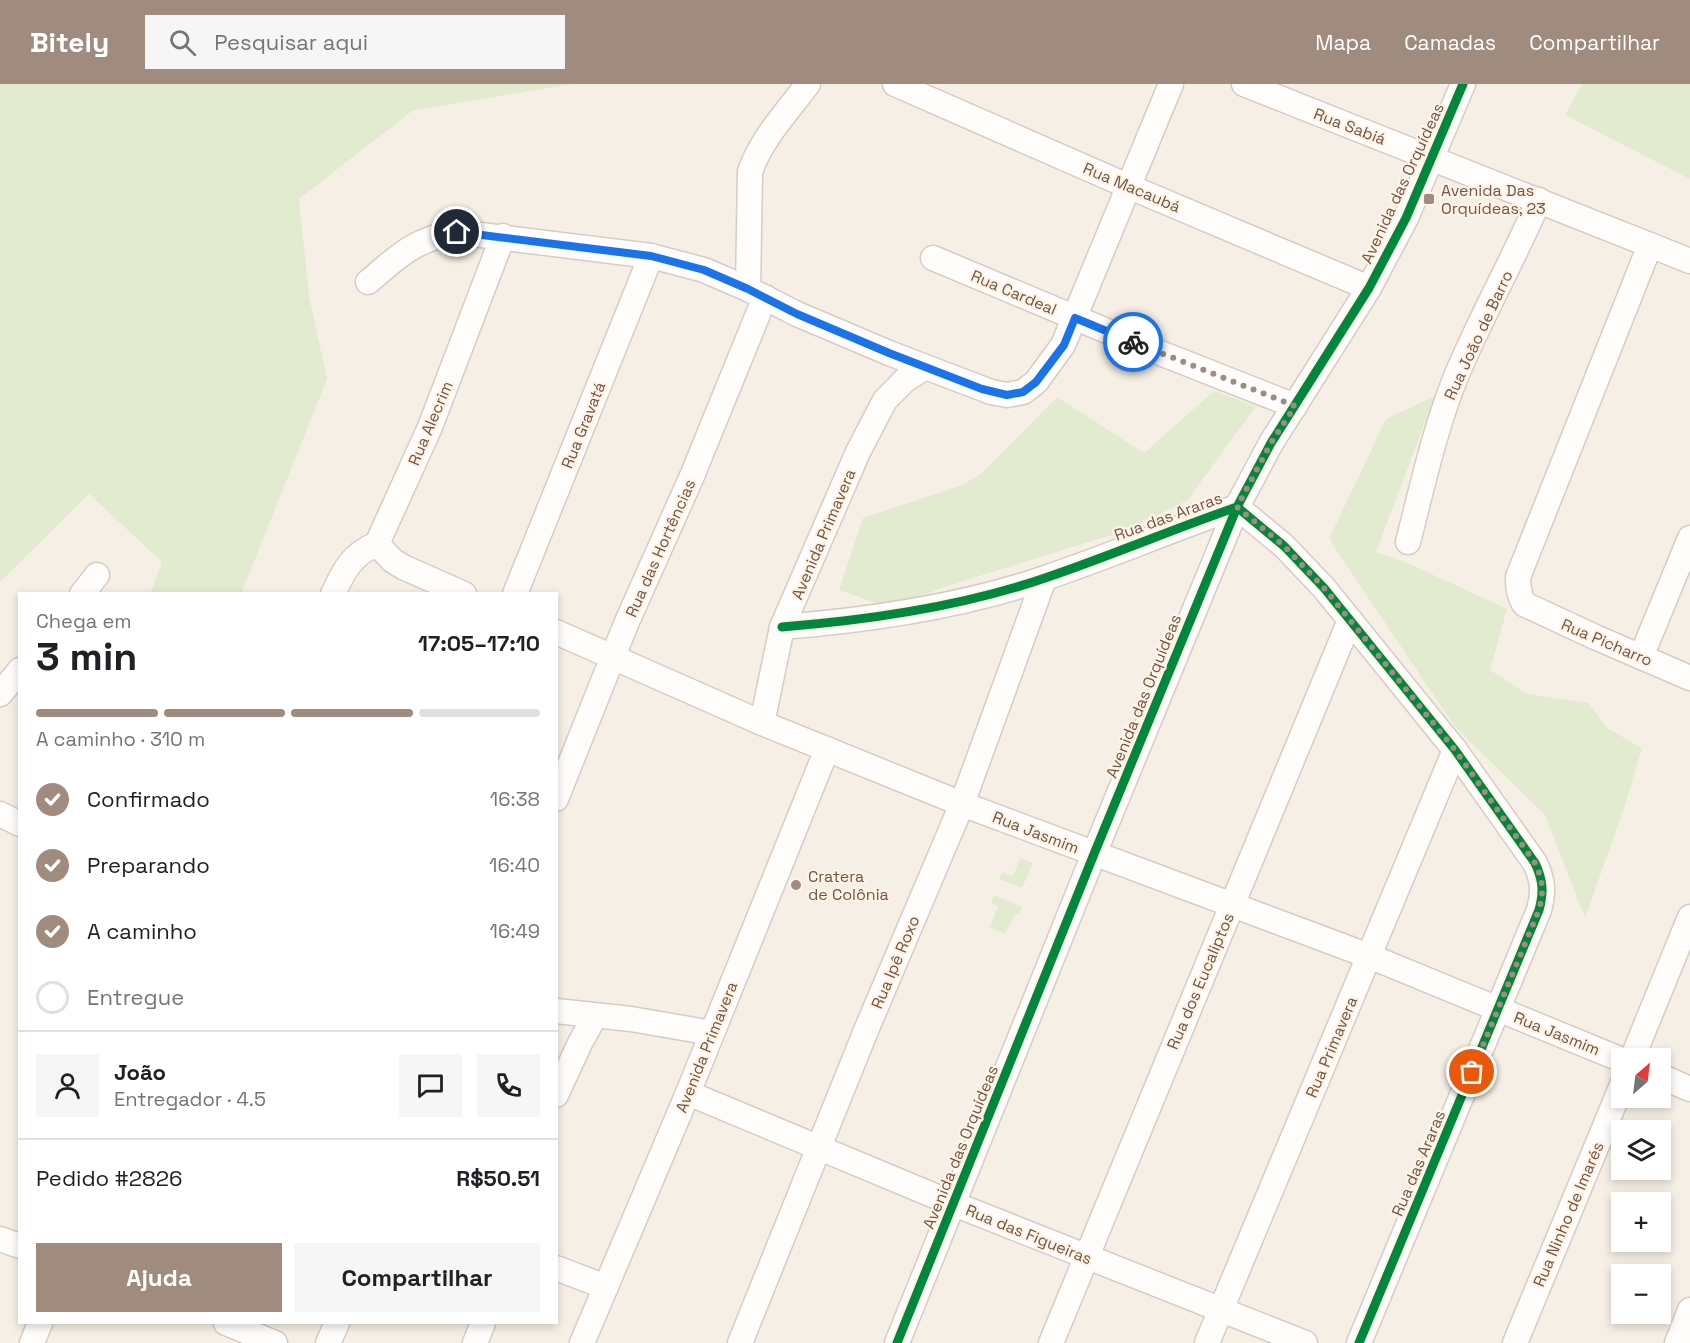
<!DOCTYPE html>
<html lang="pt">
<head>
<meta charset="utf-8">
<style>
	:root { --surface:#fff; --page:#f6f6f6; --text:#202124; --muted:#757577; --line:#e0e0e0; --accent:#a08b7f }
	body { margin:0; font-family:"Space Grotesk",sans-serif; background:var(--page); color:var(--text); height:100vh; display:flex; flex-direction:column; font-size:22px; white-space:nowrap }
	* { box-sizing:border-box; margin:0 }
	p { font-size:20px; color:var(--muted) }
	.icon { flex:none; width:33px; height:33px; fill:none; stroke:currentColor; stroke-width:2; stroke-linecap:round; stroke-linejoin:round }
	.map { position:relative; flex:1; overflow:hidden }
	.drawer { position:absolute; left:18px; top:508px; width:540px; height:732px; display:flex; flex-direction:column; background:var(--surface); border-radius:0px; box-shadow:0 3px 9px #0003 }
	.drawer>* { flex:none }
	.needle { width:39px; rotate:28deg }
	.tools { position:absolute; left:1611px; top:964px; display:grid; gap:12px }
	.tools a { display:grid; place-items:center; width:60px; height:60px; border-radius:0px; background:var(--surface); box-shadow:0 3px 9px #0003; font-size:30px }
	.pin { position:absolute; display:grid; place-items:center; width:51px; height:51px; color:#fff; margin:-26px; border:3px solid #fff; border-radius:50%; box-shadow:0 2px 6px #0007 }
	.courier { position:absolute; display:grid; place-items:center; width:60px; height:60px; margin:-30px; border:4px solid #1a73e8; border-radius:50%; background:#fff; color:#222; box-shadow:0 2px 8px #0007 }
	.head em { font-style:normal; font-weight:700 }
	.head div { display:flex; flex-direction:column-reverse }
	.head { display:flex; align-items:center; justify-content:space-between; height:102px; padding:0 18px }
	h1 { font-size:39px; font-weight:700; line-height:45px }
	.bar { display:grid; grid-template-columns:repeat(4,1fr); gap:9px 6px; align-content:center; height:72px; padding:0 18px }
	.bar i { height:8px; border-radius:4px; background:var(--line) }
	.bar .selected { background:var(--accent) }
	.bar p { grid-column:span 4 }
	.line { display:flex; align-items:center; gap:15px; padding:0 18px; border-top:2px solid var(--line) }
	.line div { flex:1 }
	.round { display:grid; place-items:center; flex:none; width:63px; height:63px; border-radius:0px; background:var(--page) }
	ol { padding:0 18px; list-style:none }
	li { display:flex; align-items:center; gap:18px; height:66px }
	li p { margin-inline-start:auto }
	li .icon { padding:6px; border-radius:50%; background:var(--accent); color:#fff; stroke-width:4 }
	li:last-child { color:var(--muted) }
	li i { width:33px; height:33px; border:3px solid var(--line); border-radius:50% }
	.cta { display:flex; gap:12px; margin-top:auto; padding:12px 18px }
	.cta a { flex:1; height:69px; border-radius:0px; background:var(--accent); color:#fff; font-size:24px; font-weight:700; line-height:69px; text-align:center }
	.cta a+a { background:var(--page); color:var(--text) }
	header { display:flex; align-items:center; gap:36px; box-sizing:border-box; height:84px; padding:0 30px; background:var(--accent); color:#fff }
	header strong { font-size:28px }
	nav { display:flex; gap:33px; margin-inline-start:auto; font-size:21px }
	.search { width:420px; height:54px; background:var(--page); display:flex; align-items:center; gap:15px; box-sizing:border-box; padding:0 21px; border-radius:0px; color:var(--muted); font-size:22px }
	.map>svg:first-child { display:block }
</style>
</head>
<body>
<header>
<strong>Bitely</strong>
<div class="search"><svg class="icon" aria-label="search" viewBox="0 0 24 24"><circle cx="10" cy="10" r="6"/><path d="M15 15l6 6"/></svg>Pesquisar aqui</div>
<nav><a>Mapa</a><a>Camadas</a><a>Compartilhar</a></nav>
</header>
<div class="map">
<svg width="1690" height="1259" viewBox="0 0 1690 1259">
	<rect width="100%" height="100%" fill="#f6efe5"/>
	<g fill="#e2ebd0">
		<path d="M0,0H571L412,27L299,115L309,212L327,295L241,510H150L162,478L89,410L0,498Z"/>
		<path d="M1582,0H1690V95L1565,31Z"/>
		<path d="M1214,307L1256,322L1187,417L1121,448L963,497L888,523L839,506L863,434L960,402L981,390L1057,313L1144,369Z"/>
		<path d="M1435,312L1376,468L1412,481L1507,525L1490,586L1527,610L1588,619L1607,644L1642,664L1624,724L1585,834L1545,731L1455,643L1329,455L1386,335Z"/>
		<path d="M1020,774L1033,779L1022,804L999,795L1002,788L1013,792Z"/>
		<path d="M994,811L1022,823L1019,831H1014L1005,850L990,843L998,822L991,819Z"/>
	</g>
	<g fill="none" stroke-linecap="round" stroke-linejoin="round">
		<defs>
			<g id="minor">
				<path d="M895,0L1130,103L1369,204"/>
				<path d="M1244,0L1690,177"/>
				<path d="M1650,161L1518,493C1518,504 1519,511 1524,520L1595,553L1690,594"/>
				<path d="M933,174L1145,263L1295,322"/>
				<path d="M368,198C400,171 413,156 457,148L651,172L704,186L748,205L797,230L889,269L991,308L1007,311L1023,308L1036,298L1063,261L1171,0"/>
				<path d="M748,205L750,88C761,55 787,28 808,0"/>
				<path d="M1408,458C1422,404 1434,348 1455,295C1480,234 1513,177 1539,116"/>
				<path d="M377,460L392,476L403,483L464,510"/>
				<path d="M82,510L97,491"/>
				<path d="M333,510C344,486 352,470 377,460L430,343L503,152"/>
				<path d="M515,510L651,172"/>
				<path d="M782,543C870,536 961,523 1045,494C1110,472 1173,445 1237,423L1284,462L1324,504L1455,666L1535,779C1543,796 1544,808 1539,826L1359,1259"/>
				<path d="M556,548L762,639L962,720L1369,872L1622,976"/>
				<path d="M1641,573L1690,454"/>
				<path d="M0,610L20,586"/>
				<path d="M762,639L782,543L858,368L885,316L905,296L924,284"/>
				<path d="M556,715L626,540L692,392L765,213"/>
				<path d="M0,730L20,740"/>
				<path d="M556,927L631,935L712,949"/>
				<path d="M1632,975L1690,833"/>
				<path d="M1660,992L1690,1005"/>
				<path d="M688,1009L954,1120L1305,1259"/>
				<path d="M556,1011L580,959L595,932"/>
				<path d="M0,1155L20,1162"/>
				<path d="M556,1184L606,1203"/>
				<path d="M226,1239L275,1259"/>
				<path d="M32,1259L40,1239"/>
				<path d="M328,1259L337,1239"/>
				<path d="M475,1259L483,1239"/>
				<path d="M582,1259L688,1009L827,665"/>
				<path d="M740,1259L867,944L962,720L1044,495"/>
				<path d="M897,1259L1094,770L1237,423L1271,359L1369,204L1406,134L1463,0"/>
				<path d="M1051,1259L1350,536"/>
				<path d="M1207,1259L1455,666"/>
				<path d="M1515,1259L1622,1001"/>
				<path d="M1677,1259L1690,1226"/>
			</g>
		</defs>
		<use href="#minor" stroke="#d7ccc4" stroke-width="27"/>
		<use href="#minor" stroke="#fefdfb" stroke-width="24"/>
		<defs>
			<g id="cycleway">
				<path d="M782,543C870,536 961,523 1045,494C1110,472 1173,445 1237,423L1284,462L1324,504L1455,666L1535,779C1543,796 1544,808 1539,826L1359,1259"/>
				<path d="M897,1259L1094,770L1237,423L1271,359L1369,204L1406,134L1463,0"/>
			</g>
		</defs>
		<use href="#cycleway" stroke="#fff4e5" stroke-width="13"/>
		<use href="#cycleway" stroke="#00873e" stroke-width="9"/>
	</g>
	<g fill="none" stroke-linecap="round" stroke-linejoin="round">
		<path stroke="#a08b7f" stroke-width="6" stroke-dasharray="0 10.8" d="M1133,258L1295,322L1271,359L1237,423L1284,462L1324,504L1455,666L1535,779C1543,796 1544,808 1539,826L1472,988"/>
		<path stroke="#1a73e8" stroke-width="8" d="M457,148L651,172L704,186L748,205L797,230L889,269L982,305L1007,311L1023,308L1036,298L1064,261L1075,234L1133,258"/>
	</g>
	<g fill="#a08b7f" stroke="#fff4e5" stroke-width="2">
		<rect x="1423" y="109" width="12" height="12" rx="3"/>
		<circle cx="796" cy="801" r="6"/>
	</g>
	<g text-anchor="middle" stroke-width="4.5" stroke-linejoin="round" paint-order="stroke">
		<g font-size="16" fill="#715548" stroke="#fff4e5">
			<text transform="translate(1350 42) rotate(21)" y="6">Rua Sabiá</text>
			<text transform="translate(1402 99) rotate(-65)" y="6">Avenida das Orquídeas</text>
			<text transform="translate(1132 103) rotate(23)" y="6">Rua Macaubá</text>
			<text transform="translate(1014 208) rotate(23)" y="6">Rua Cardeal</text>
			<text transform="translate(1478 251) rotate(-65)" y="6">Rua João de Barro</text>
			<text transform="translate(430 339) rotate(-67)" y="6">Rua Alecrim</text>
			<text transform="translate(583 341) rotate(-68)" y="6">Rua Gravatá</text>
			<text transform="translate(1168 432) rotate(-20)" y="6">Rua das Araras</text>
			<text transform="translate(823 450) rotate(-67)" y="6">Avenida Primavera</text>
			<text transform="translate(660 464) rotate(-66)" y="6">Rua das Hortências</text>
			<text transform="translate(1607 558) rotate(23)" y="6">Rua Picharro</text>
			<text transform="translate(1143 612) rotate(-68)" y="6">Avenida das Orquídeas</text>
			<text transform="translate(1036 748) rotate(21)" y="6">Rua Jasmim</text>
			<text transform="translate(895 878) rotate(-67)" y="6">Rua Ipê Roxo</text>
			<text transform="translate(1200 897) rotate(-67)" y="6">Rua dos Eucaliptos</text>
			<text transform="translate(1557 949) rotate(22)" y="6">Rua Jasmim</text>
			<text transform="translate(706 963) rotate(-68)" y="6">Avenida Primavera</text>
			<text transform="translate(1331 963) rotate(-67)" y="6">Rua Primavera</text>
			<text transform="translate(960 1063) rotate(-68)" y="6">Avenida das Orquídeas</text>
			<text transform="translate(1418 1079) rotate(-67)" y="6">Rua das Araras</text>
			<text transform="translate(1568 1130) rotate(-67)" y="6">Rua Ninho de Imarés</text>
			<text transform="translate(1029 1150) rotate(22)" y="6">Rua das Figueiras</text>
		</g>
		<g font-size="16" fill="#715548" stroke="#fff4e5" text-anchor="start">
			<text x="1441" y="112">Avenida Das<tspan x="1441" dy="18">Orquídeas, 23</tspan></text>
			<text x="808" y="798">Cratera<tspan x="808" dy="18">de Colônia</tspan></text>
		</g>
	</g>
</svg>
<div class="tools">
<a><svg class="needle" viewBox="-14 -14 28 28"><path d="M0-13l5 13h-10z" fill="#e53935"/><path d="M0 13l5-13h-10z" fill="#757577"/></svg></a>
<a><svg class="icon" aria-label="layers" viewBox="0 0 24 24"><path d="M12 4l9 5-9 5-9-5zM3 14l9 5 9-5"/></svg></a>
<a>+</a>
<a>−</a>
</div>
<div class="pin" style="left:1472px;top:988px;background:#ea580c"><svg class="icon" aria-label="bag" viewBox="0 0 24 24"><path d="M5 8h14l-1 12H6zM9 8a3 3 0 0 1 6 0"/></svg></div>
<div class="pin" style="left:457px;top:148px;background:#1f2937"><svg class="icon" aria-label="home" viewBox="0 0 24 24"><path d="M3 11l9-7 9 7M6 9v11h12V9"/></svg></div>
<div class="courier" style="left:1133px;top:258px"><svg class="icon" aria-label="bike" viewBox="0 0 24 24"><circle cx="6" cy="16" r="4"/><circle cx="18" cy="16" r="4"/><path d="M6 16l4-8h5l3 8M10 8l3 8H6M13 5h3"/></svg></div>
<section class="drawer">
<div class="head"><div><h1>3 min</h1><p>Chega em</p></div><em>17:05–17:10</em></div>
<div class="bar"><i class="selected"></i><i class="selected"></i><i class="selected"></i><i></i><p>A caminho · 310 m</p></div>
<ol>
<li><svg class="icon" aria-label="check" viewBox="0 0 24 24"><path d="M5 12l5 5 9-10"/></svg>Confirmado<p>16:38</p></li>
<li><svg class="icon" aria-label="check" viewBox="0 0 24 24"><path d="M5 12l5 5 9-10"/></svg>Preparando<p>16:40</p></li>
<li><svg class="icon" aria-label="check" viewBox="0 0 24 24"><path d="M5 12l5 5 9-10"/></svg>A caminho<p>16:49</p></li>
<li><i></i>Entregue</li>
</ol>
<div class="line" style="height:108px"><a class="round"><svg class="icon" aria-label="person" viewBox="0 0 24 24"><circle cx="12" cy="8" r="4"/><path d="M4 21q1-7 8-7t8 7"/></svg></a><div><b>João</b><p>Entregador · 4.5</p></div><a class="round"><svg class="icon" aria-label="chat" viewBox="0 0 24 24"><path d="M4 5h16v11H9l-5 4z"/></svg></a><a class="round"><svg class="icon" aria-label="phone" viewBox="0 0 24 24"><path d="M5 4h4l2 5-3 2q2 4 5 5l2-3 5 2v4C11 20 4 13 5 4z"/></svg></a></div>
<div class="line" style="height:78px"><div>Pedido #2826</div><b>R$50.51</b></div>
<div class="cta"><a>Ajuda</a><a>Compartilhar</a></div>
</section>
</div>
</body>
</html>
